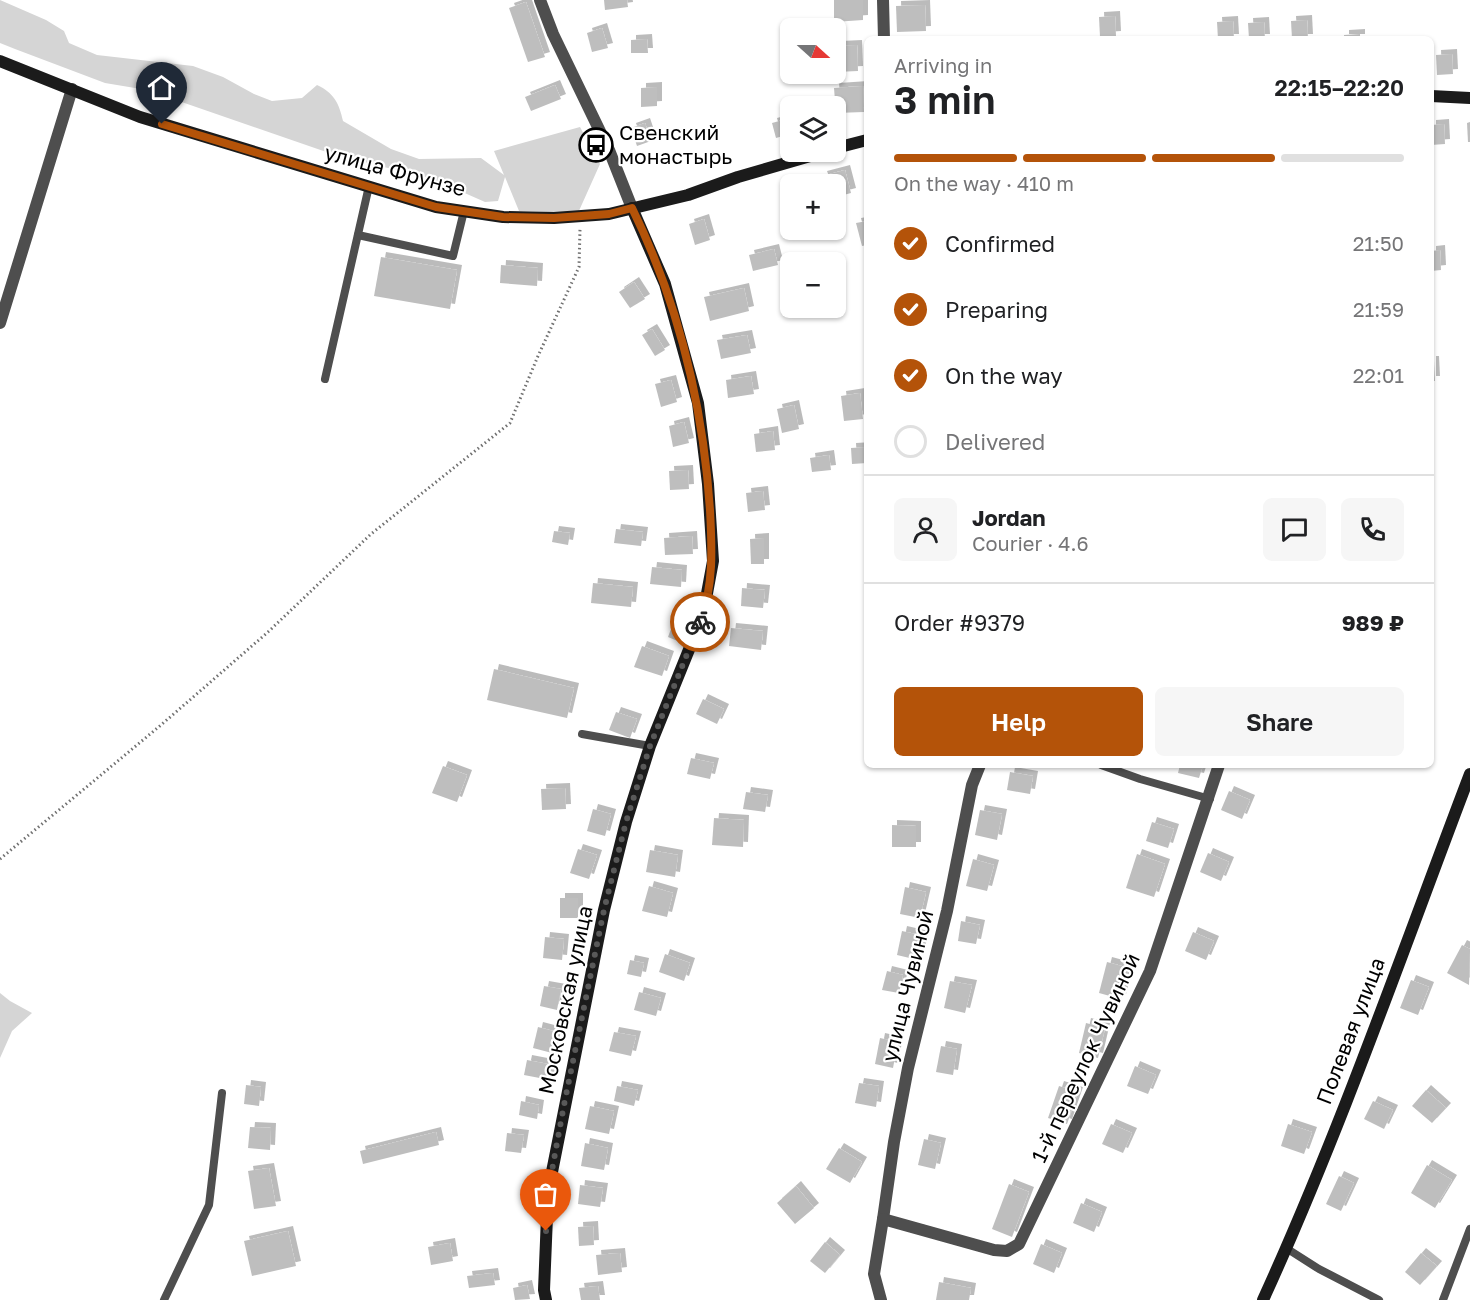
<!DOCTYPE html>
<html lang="en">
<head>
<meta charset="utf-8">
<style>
	:root { --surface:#fff; --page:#f6f6f6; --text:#202124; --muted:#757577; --line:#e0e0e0; --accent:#b45309 }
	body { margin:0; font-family:"Golos Text",sans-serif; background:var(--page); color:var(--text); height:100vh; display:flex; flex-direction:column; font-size:22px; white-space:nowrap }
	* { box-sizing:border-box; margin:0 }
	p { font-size:20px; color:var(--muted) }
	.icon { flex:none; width:33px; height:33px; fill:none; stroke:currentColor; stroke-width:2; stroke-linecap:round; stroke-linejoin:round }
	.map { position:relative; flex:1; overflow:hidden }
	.panel { position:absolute; left:864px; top:36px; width:570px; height:732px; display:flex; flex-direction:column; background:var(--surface); border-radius:9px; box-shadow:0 2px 4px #0004 }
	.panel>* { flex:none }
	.needle { width:39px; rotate:111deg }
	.controls { position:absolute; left:780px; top:18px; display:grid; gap:12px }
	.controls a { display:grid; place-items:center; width:66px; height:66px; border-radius:9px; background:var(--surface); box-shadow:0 2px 4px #0004; font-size:30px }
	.pin { position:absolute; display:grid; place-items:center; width:51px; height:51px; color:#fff; margin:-62px -26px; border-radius:50% 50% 50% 0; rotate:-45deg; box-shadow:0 0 6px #0007 }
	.pin .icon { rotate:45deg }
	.courier { position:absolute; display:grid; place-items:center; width:60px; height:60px; margin:-30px; border:4px solid #b45309; border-radius:50%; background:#fff; color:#222; box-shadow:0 2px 8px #0007 }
	.head em { font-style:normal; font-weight:600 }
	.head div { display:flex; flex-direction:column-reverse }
	.head { display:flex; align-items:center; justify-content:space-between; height:102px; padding:0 30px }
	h1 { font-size:39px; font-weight:600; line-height:45px }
	.bar { display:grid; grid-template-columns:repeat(4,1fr); gap:9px 6px; align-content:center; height:72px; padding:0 30px }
	.bar i { height:8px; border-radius:4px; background:var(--line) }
	.bar .on { background:var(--accent) }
	.bar p { grid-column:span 4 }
	.line { display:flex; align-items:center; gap:15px; padding:0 30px; border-top:2px solid var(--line) }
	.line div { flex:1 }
	.round { display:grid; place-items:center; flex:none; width:63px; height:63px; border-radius:9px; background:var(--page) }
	ol { padding:0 30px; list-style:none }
	li { display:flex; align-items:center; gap:18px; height:66px }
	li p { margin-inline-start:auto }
	li .icon { padding:6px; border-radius:50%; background:var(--accent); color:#fff; stroke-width:4 }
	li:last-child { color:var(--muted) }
	li i { width:33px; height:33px; border:3px solid var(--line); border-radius:50% }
	.button { display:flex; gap:12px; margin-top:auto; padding:12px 30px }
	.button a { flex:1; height:69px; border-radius:9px; background:var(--accent); color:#fff; font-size:24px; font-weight:600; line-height:69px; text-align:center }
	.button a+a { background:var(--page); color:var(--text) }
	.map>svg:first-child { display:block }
</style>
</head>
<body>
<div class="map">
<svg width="1470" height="1300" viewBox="0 0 1470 1300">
	<defs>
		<filter id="shadow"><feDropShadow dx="5" dy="-5" stdDeviation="0" flood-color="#0004"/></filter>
	</defs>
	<rect width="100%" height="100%" fill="#fff"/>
	<g fill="#d5d5d5">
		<path d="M0,0L46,20L64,31L69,43L97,55L193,66L223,77L254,94L272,101L302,98L317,85C334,93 339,103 343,121L391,149L419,159L481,158L504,175L494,151L580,127L600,164L578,213L519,211L505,177L498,201L485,202L433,179L335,155L147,90L105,83L15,49L0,43Z"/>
		<path d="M0,993L10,1001L32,1013L12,1031L0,1058Z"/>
	</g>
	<g fill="#bebebe" filter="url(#shadow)">
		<path d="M604,0H627L628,7L605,10Z"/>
		<path d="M834,0H863V20L834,22Z"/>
		<path d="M526,2L545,57L528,62L509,8Z"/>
		<path d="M925,5L926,31L897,32L896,6Z"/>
		<path d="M1115,16L1116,36L1100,37L1099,17Z"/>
		<path d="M1307,20L1308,39H1292L1291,21Z"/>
		<path d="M1233,21L1234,39H1218L1217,22Z"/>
		<path d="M1264,22L1265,39H1249L1248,23Z"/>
		<path d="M602,28L608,48L592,52L587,33Z"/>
		<path d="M1360,34V39H1344V35Z"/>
		<path d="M647,39L648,53H631V40Z"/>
		<path d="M857,45L858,71L836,72V46Z"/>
		<path d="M1452,54L1453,74L1437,75L1436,55Z"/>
		<path d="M555,85L561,99L531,111L525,97Z"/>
		<path d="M863,86L864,112L836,113L834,88Z"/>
		<path d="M657,87V106L641,107V88Z"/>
		<path d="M790,118V134L776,138L772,123Z"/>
		<path d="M1470,122V142H1468L1467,123Z"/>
		<path d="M645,123L651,141L637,146L631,128Z"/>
		<path d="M1444,124L1445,144L1431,145V125Z"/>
		<path d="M845,170L851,193L836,197V184H825L822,176Z"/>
		<path d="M704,219L710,240L695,245L689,224Z"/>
		<path d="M867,221V245L862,246L856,223Z"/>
		<path d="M774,249L778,265L753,271L749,255Z"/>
		<path d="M1440,250L1441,270L1431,271V251Z"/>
		<path d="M381,257L457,270L450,309L374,296Z"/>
		<path d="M501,265L538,268L537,286L500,283Z"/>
		<path d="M634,282L645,299L630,308L619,292Z"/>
		<path d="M744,288L749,311L710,321L704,297Z"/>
		<path d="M652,329L665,350L655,356L642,335Z"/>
		<path d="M747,335L751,353L721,359L717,340Z"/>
		<path d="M1431,361H1434L1435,381H1431Z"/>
		<path d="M751,376L754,394L728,398L726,380Z"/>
		<path d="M671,380L677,402L661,407L655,384Z"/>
		<path d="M860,393L863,419L844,421L841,396Z"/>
		<path d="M794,405L799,429L782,433L777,409Z"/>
		<path d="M684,422L689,443L673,447L669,426Z"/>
		<path d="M773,431L775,450L756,452L754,434Z"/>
		<path d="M867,447V463L852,464L851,448Z"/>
		<path d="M829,455L831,470L812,472L810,458Z"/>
		<path d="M688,470L689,489L670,490L669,471Z"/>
		<path d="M763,491L765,510L748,512L746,493Z"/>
		<path d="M616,529L643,532L641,546L614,543Z"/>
		<path d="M554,531L570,533L568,545L552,542Z"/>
		<path d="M692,536L693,554L665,555L664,538Z"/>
		<path d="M764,538V564H751L750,539Z"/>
		<path d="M652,567L682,570L681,587L650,584Z"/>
		<path d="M593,583L633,587L631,607L591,603Z"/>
		<path d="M742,588L765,590L763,608L741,606Z"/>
		<path d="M674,621L686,626L680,642L668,637Z"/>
		<path d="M731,628L763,631L761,650L729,646Z"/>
		<path d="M642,646L669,656L662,676L634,667Z"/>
		<path d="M494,669L574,688L567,718L487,700Z"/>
		<path d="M703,699L724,709L717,724L696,714Z"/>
		<path d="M616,712L637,719L630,738L609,730Z"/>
		<path d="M691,758L714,763L710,779L687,774Z"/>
		<path d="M1180,765H1203L1199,778L1178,773Z"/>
		<path d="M443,766L467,775L457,802L432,793Z"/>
		<path d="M1010,772L1033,776L1030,794L1007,790Z"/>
		<path d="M565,788L566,809L542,810L541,789Z"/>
		<path d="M1229,791L1250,800L1242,819L1221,810Z"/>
		<path d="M746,792L768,795L765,812L743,809Z"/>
		<path d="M593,809L611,814L605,836L587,831Z"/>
		<path d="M980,810L1002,814L997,840L975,835Z"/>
		<path d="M714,818L744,820L743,847L712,845Z"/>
		<path d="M1152,822L1174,829L1168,848L1146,841Z"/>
		<path d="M892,825L916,826V847H892Z"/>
		<path d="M578,849L597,855L589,879L570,873Z"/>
		<path d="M650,850L678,855L675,877L646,872Z"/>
		<path d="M1208,853L1229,862L1221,881L1200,872Z"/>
		<path d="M1137,854L1165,864L1154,897L1126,888Z"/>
		<path d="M973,859L994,865L987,891L966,886Z"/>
		<path d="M649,886L673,893L667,917L642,911Z"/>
		<path d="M905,887L926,892L920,918L900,914Z"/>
		<rect x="560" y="898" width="18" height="20"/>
		<path d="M961,921L980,925L976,944L958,941Z"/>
		<path d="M902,931L924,936L918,960L897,955Z"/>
		<path d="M1193,932L1214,941L1206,960L1185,951Z"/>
		<path d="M545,937L564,939L562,960L543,958Z"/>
		<path d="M1462,945L1470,949L1469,985L1447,973Z"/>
		<path d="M665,954L690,963L684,981L659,972Z"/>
		<path d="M630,960L644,963L641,977L627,974Z"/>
		<path d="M1107,962L1129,968L1121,999L1099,993Z"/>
		<path d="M887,971L903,975L899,993L882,990Z"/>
		<path d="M1411,980L1429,987L1418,1015L1400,1008Z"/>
		<path d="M950,981L972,985L965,1013L944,1008Z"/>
		<path d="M544,986L561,989L557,1010L540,1006Z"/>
		<path d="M639,992L661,998L656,1016L634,1010Z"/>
		<path d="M1086,1023L1105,1028L1098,1058L1079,1053Z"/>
		<path d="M538,1027L557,1032L552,1053L533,1048Z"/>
		<path d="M614,1032L636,1036L631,1056L609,1051Z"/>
		<path d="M880,1038L898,1042L893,1068L875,1064Z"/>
		<path d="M941,1046L957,1049L953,1075L936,1072Z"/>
		<path d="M527,1060L553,1065L550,1080L524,1075Z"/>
		<path d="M1135,1066L1156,1075L1148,1094L1127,1086Z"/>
		<path d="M859,1083L879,1086L876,1107L855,1103Z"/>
		<path d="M246,1085L261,1087L259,1106L244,1104Z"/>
		<path d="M617,1086L638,1090L634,1106L614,1101Z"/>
		<path d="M1059,1086L1078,1092L1067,1124L1048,1118Z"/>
		<path d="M1426,1090L1446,1108L1432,1123L1412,1106Z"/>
		<path d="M521,1101L539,1105L537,1119L519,1115Z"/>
		<path d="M1373,1101L1393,1110L1384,1129L1364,1119Z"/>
		<path d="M590,1106L614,1111L609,1134L585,1129Z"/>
		<path d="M1111,1124L1132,1133L1123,1153L1102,1144Z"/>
		<path d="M1288,1124L1312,1132L1304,1154L1281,1146Z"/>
		<path d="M250,1127L271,1128L270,1150L248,1148Z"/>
		<path d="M436,1132L439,1145L363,1164L360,1151Z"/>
		<path d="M507,1133L524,1135L521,1153L505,1151Z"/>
		<path d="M924,1139L941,1143L935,1169L918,1165Z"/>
		<path d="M585,1143L608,1148L604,1170L581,1166Z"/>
		<path d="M839,1148L862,1162L850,1183L826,1169Z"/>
		<path d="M1427,1165L1452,1180L1435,1208L1411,1193Z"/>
		<path d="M269,1168L276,1206L254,1209L248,1171Z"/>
		<path d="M1339,1176L1354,1183L1341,1211L1326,1204Z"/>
		<path d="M1009,1184L1029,1192L1012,1237L992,1229Z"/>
		<path d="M580,1185L603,1188L600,1207L578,1204Z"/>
		<path d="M796,1186L814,1208L795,1224L777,1203Z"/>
		<path d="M1081,1203L1102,1212L1094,1232L1073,1223Z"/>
		<path d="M593,1226L594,1245L579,1246L578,1227Z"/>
		<path d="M288,1231L296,1266L252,1276L244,1241Z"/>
		<path d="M825,1242L840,1255L825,1273L810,1261Z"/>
		<path d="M450,1243L453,1261L431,1265L428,1247Z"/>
		<path d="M1041,1244L1062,1253L1054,1273L1033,1264Z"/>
		<path d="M620,1253L622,1272L598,1275L596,1255Z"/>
		<path d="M1421,1253L1437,1266L1420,1285L1405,1272Z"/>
		<path d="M493,1273L495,1285L469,1288L467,1276Z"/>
		<path d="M939,1282L971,1288L969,1300H936Z"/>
		<path d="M527,1285L530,1299L515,1300L513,1288Z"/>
		<path d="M598,1286L600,1300H581L579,1288Z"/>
	</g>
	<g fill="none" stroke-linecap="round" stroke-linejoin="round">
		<path stroke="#707070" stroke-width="3" stroke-dasharray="1.5 3" stroke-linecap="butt" d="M0,859L161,725L268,632L371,534L510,423L538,356L579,267L580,229"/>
		<g stroke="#4e4e4e" stroke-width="8">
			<path d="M358,235L453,256L464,211"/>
			<path d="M325,379L369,186"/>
			<path d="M582,734L650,746"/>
			<path d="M1101,765L1140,779L1210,799"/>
			<path d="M1286,1248L1319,1269L1379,1300"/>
			<path d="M164,1300L209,1205L222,1093"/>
			<path d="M1443,1300L1470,1229"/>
		</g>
		<g stroke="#4e4e4e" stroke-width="12">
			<path d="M540,0L553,34L609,150L632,208"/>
			<path d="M883,0L884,39"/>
			<path d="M0,323L72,89"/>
			<path d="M883,1219L894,1142L908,1068L947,911L972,785L980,765"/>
			<path d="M881,1300L874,1274L883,1219L994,1250L1007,1251L1019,1244L1150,971L1219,765"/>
		</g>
		<g stroke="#1b1b1b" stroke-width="12">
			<path d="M0,61L140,117L436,207L503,217L554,218L609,214L688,195L738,177L824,152"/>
			<path d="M1431,96L1470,98"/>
			<path d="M836,148L867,140"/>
			<path d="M546,1300L544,1290L548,1192L604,910L626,822L650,746L703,615L713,561L708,484L698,403L665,284L632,208"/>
			<path d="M1263,1300C1341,1129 1403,950 1470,774"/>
		</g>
	</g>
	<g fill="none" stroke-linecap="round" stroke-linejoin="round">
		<path stroke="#595959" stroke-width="6" stroke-dasharray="0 10.8" d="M546,1231L548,1192L564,1105L604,910L626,822L650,746L700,622"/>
		<path stroke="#b45309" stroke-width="8" d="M162,124L436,207L503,217L554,218L609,214L632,208C678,302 703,405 710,510C712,547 714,586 700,622"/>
	</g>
	<defs>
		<symbol id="bus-ring" viewBox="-11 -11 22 22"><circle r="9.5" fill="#fff" stroke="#000" stroke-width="1.5"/><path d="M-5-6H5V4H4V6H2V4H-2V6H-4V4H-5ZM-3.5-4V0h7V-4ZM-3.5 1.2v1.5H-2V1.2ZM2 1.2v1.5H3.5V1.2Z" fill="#000"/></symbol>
	</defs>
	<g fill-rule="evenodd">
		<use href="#bus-ring" x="577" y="126" width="38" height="38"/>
	</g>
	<g text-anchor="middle" stroke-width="4.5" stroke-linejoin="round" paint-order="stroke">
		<g font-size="21" fill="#000" stroke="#fff" text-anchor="start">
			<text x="619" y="140">Свенский<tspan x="619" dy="24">монастырь</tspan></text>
		</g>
		<g font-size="21" fill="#000" stroke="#fff">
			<text transform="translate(395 171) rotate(15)" y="7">улица Фрунзе</text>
			<text transform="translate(908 986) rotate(-76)" y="7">улица Чувиной</text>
			<text transform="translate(566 1000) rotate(-78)" y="7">Московская улица</text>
			<text transform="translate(1351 1031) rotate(-69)" y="7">Полевая улица</text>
			<text transform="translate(1086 1058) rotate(-65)" y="7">1-й переулок Чувиной</text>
		</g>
	</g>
</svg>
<div class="controls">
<a><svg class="needle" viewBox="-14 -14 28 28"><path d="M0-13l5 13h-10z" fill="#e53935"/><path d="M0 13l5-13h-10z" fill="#757577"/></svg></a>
<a><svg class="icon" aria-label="layers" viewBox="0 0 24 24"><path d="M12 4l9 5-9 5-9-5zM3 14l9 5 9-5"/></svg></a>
<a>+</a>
<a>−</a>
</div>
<div class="pin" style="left:546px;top:1231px;background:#ea580c"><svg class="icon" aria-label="bag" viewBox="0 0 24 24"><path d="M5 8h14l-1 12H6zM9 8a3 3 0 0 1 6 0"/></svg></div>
<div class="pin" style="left:162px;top:124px;background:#1f2937"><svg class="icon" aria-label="home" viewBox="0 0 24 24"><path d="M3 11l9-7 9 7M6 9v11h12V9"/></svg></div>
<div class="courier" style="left:700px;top:622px"><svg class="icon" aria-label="bike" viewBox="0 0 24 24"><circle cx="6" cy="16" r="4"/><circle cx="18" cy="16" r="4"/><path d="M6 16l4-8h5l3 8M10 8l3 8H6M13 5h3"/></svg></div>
<section class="panel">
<div class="head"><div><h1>3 min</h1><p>Arriving in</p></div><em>22:15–22:20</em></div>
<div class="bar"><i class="on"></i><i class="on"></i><i class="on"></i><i></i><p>On the way · 410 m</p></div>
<ol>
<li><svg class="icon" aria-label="check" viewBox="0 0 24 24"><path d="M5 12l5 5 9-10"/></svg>Confirmed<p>21:50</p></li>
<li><svg class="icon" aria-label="check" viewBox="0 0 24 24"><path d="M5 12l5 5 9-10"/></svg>Preparing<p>21:59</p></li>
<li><svg class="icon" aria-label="check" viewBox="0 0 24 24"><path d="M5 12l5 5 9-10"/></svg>On the way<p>22:01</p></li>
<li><i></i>Delivered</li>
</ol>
<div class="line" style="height:108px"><a class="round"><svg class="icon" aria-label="person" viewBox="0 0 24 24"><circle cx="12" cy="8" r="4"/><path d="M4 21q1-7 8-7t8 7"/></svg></a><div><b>Jordan</b><p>Courier · 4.6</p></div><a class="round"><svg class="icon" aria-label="chat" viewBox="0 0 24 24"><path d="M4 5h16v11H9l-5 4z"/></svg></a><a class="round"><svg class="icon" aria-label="phone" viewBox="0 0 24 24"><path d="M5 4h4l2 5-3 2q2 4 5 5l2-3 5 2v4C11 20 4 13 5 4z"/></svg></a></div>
<div class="line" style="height:78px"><div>Order #9379</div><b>989 ₽</b></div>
<div class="button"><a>Help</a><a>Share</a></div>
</section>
</div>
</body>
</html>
